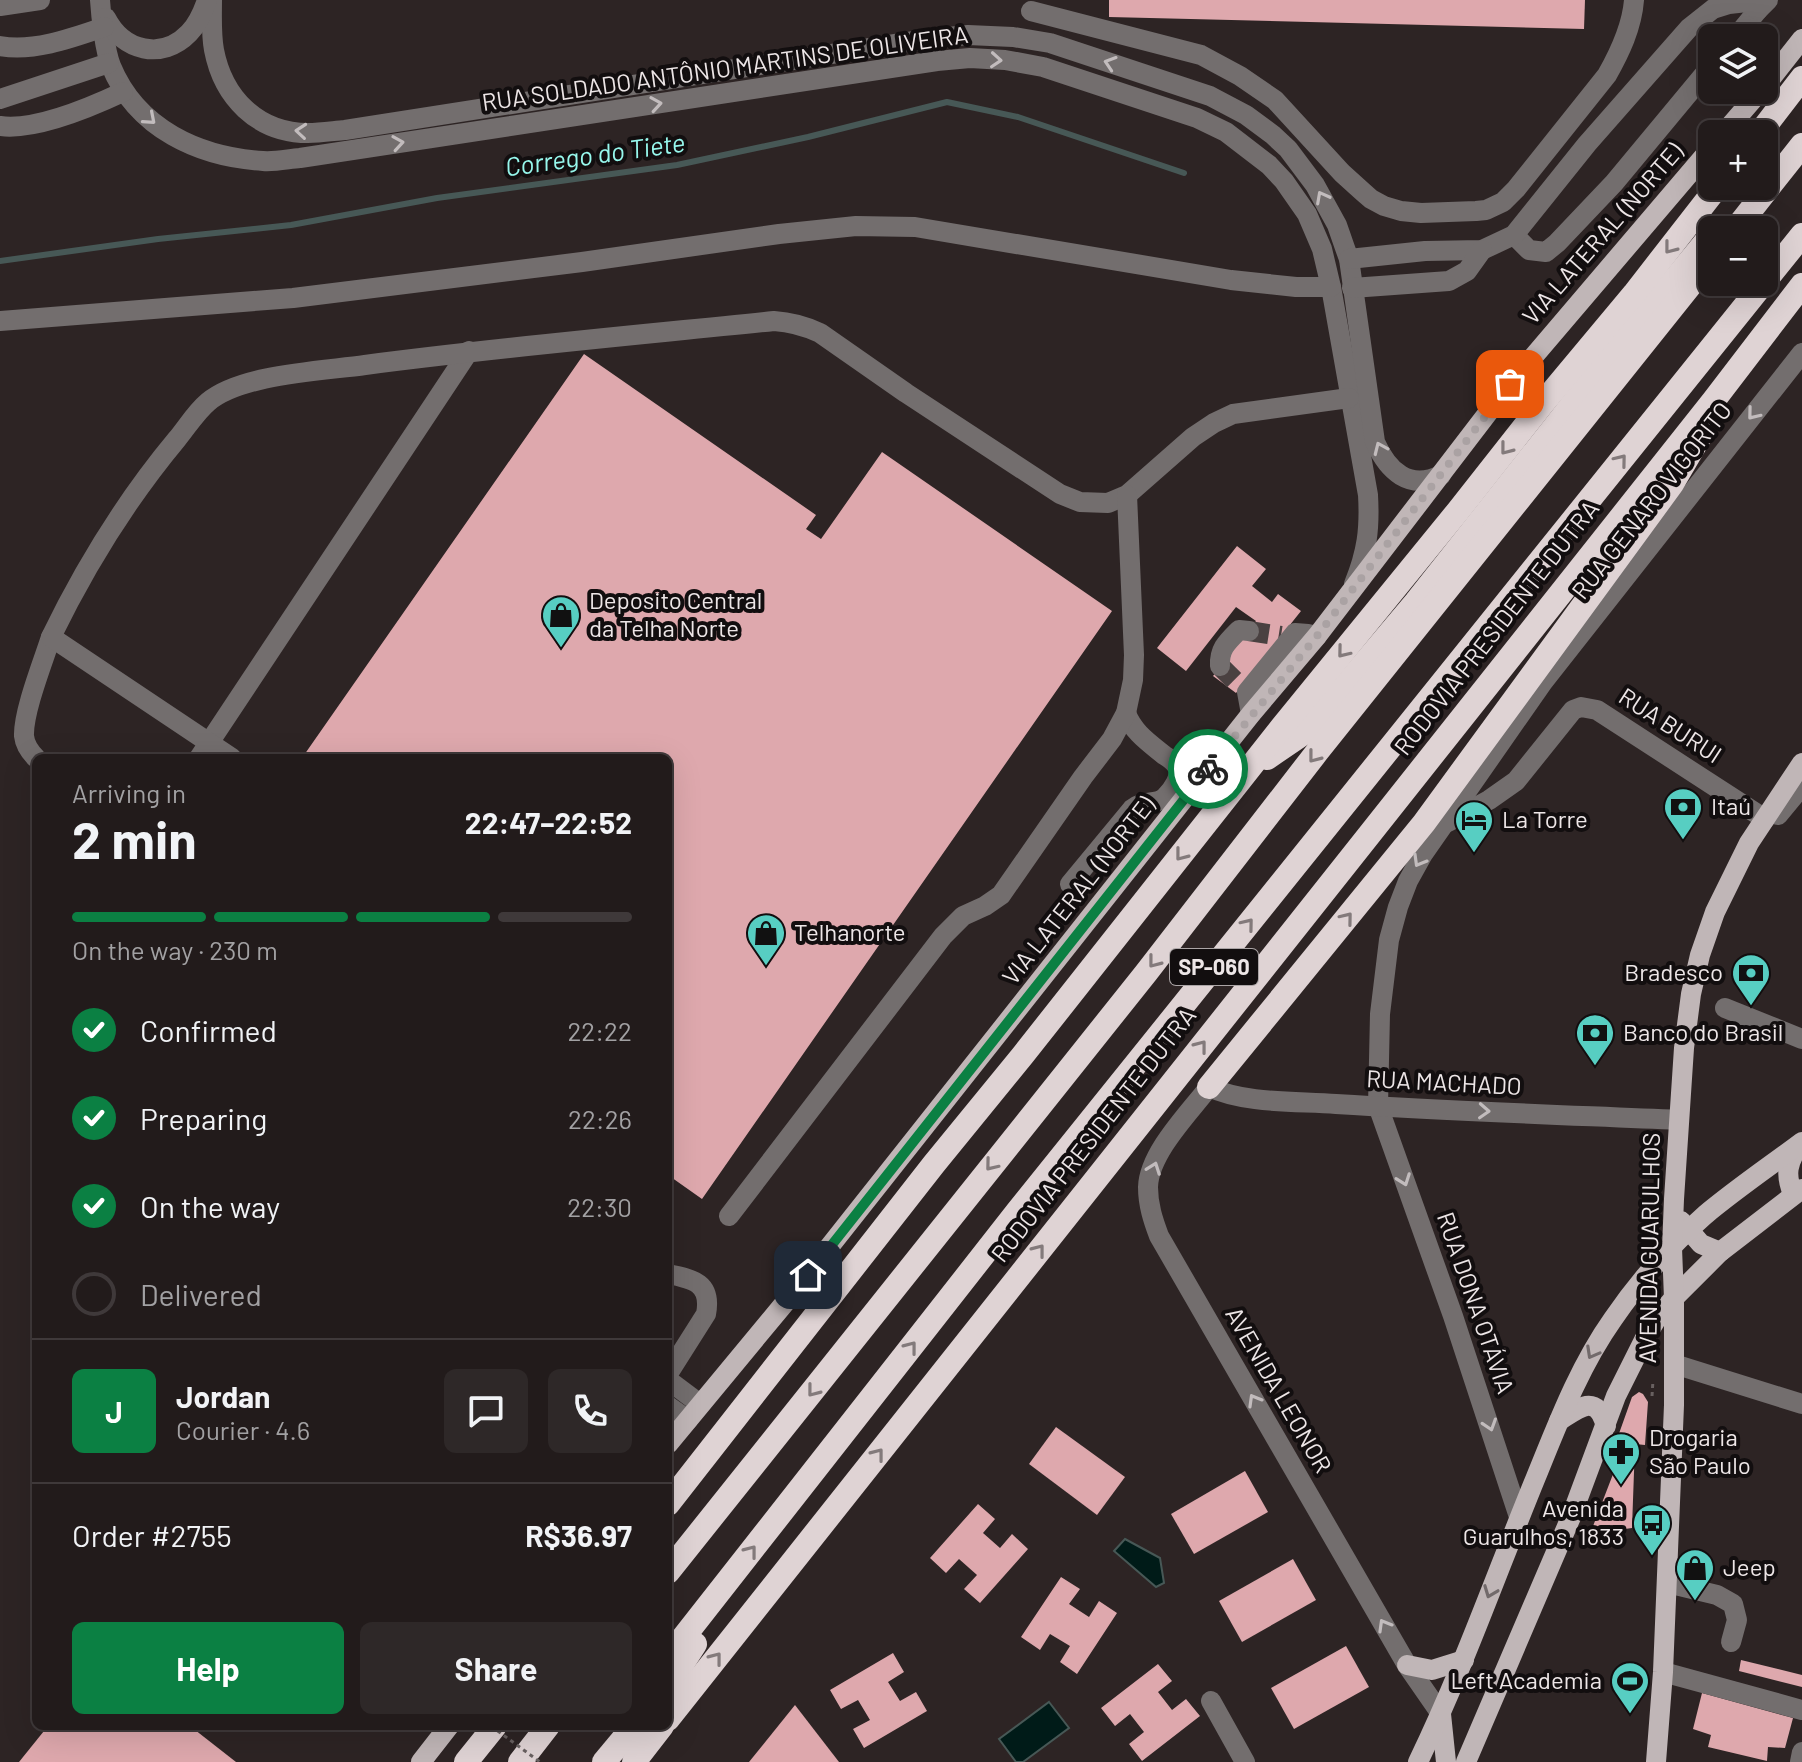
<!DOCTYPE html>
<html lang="en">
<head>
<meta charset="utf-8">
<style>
	:root { --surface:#221b1b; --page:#2e2828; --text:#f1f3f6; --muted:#a2a1a3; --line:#3f393a; --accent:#0b8043 }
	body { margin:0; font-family:Barlow,sans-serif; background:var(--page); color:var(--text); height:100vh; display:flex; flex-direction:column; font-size:30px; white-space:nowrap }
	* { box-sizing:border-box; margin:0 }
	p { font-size:26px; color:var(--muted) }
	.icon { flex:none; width:44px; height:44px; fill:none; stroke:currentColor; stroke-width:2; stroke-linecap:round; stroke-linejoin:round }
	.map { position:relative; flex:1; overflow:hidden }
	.panel { position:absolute; left:32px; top:754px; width:640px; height:976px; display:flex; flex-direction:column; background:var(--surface); border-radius:12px; box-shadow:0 8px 32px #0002,0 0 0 2px var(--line) }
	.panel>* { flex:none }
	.buttons { position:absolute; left:1698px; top:24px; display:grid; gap:16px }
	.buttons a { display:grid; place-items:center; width:80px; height:80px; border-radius:12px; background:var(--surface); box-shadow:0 8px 32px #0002,0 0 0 2px var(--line); font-size:40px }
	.pin { position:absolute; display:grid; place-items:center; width:68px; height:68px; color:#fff; margin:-34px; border-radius:16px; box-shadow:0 4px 12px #0006 }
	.courier { position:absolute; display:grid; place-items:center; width:80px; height:80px; margin:-40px; border:6px solid #0b8043; border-radius:50%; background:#fff; color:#222; box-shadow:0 2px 10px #0007 }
	.headline em { font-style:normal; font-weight:700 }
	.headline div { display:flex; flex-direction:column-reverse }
	.headline { display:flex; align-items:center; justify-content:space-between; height:136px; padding:0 40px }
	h1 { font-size:52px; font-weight:700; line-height:60px }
	.bar { display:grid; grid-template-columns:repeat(4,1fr); gap:12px 8px; align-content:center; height:96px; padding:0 40px }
	.bar i { height:10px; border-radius:6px; background:var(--line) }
	.bar .active { background:var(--accent) }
	.bar p { grid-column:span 4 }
	.line { display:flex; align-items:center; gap:20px; padding:0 40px; border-top:2px solid var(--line) }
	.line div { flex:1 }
	.round { display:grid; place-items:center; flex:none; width:84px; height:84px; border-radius:12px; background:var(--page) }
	ol { padding:0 40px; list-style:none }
	li { display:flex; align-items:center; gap:24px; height:88px }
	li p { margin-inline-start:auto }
	li .icon { padding:8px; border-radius:50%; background:var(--accent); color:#fff; stroke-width:4 }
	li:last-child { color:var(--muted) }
	li i { width:44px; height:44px; border:4px solid var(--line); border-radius:50% }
	.action { display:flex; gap:16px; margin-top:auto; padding:16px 40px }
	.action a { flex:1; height:92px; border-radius:12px; background:var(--accent); color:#fff; font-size:32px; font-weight:700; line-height:92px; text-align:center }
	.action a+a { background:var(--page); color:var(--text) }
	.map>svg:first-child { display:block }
</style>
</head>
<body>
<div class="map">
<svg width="1802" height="1762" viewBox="0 0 1802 1762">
	<rect width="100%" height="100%" fill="#2d2424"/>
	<g fill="#001b18" stroke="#475856" stroke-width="2">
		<path d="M1125,1539L1160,1558L1164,1583L1156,1587L1114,1551Z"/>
		<path d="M1049,1702L1069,1728L1023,1762H1016L999,1739Z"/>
	</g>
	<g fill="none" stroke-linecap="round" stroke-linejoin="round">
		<path stroke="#475856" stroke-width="6" d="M0,261L158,239L291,225L437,198L677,165L808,137L947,102L1018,117L1184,173"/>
	</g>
	<g fill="#dea8ad">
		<path d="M1109,0H1585L1584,29L1109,17Z"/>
		<path d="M584,354L816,515L806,529L821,539L882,452L1112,611L702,1199L668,1175V758H302Z"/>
		<path d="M1237,546L1266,569L1252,586L1272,602L1278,594L1301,611L1236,693L1213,676L1256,621L1236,607L1186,671L1157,648Z"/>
		<path d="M1639,1392L1643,1394L1648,1402L1645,1445L1635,1444L1632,1528L1590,1534L1625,1443L1616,1442L1632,1397Z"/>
		<path d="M1056,1427L1125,1477L1097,1515L1029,1464Z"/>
		<path d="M1245,1471L1268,1512L1194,1554L1171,1514Z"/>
		<path d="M978,1504L995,1519L983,1533L1000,1548L1012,1534L1028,1549L980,1603L964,1589L977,1575L959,1559L946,1573L930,1558Z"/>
		<path d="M1293,1559L1316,1600L1242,1642L1219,1601Z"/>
		<path d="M1061,1577L1080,1589L1069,1604L1089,1617L1099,1601L1117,1613L1077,1674L1060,1662L1070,1646L1050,1634L1040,1650L1021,1637Z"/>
		<path d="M1346,1646L1369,1687L1294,1729L1271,1688Z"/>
		<path d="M893,1653L904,1672L888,1682L900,1701L916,1692L927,1711L864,1748L853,1729L870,1720L858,1700L841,1709L830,1690Z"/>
		<path d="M1741,1660L1802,1675V1687L1739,1671Z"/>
		<path d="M1158,1664L1172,1681L1158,1692L1172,1710L1186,1699L1200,1716L1142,1761L1129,1744L1144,1732L1130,1714L1115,1726L1101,1708Z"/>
		<path d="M1702,1693L1793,1718L1785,1748L1768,1747L1767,1761L1708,1747L1711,1735L1693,1729Z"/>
		<path d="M795,1705L839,1762H749Z"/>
		<path d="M48,1726H190L236,1762H19Z"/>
	</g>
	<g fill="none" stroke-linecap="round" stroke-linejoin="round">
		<g stroke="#4a4141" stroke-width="20" stroke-dasharray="20 10" stroke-linecap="butt">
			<path d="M1249,631L1281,636"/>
			<path d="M1220,666L1241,687"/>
		</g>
		<path stroke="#686060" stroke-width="3" stroke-dasharray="4 4" stroke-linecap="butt" d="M1652,1396L1653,1380"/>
		<g stroke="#736e6e" stroke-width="20">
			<path d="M100,0C101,17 105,51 111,66C137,129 199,157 263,161C275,162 288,159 300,158L937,61L970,58L1005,60L1043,67L1197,118L1226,132L1269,165L1284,181L1307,214L1322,249L1331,287L1368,495C1370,529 1367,552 1354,584"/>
			<path d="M212,0C212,16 211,34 214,50C223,97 257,133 308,133C320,133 333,131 345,130L927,39L968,35L1013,37L1050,43L1210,96L1246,115L1273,135L1288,149L1315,185L1337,225L1345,248L1349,259L1375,442C1388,471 1409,491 1441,475"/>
			<path d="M0,6L40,0"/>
			<path d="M1031,11L1201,55L1240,76L1275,100L1342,173L1363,192L1371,199L1384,206L1401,211L1421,213L1476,211L1486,210L1503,202L1516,189L1607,75C1620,52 1632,27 1634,0"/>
			<path d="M106,18C123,51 162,61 189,33C198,24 203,12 207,0"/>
			<path d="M1735,38L1758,10"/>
			<path d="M0,46C34,52 72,38 104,27"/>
			<path d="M0,99L109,63"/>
			<path d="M0,126C36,131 91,107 123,92"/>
			<path d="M1514,235L1529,250L1546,252L1557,243L1614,183L1712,65"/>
			<path d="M1349,259L1425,251L1482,250L1514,235L1587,144L1689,28L1713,9L1729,4L1747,2L1758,10L1768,0"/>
			<path d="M1352,288L1449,281L1467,271L1482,250"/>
			<path d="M0,321L293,298L582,262L779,234L856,226L915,227L1231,280L1296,287H1331"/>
			<path d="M1220,666C1219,649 1227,642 1239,630L1249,631"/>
			<path d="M1251,714L1247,692L1295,633L1308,634L1317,636"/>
			<path d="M36,758C30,752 25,745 24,736C23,712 43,662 51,637"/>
			<path d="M199,758L469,351"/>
			<path d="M232,758L51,637C85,567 127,499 177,439C187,427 196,412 208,402C241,374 323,371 365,365C501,347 638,335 774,321C790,322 805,326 820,333L906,393L1060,494L1080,502L1108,503L1127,495L1193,437L1214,423L1233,414L1349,398"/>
			<path d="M1778,815L1802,786"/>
			<path d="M1448,822L1489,800L1516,781L1573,710L1581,707L1597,710L1765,819"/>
			<path d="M1070,884L1132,809C1144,799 1158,806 1166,796C1173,789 1181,777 1178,768C1175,762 1169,758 1164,755C1148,742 1133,732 1126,713"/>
			<path d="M1725,1008L1802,1039"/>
			<path d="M729,1216L943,936L963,916L985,906L1001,895L1083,777L1112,739L1126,713L1133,680L1134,655L1127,495"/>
			<path d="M668,1274C693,1279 712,1283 706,1314L668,1374"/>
			<path d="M1674,1364L1802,1404"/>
			<path d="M668,1380L700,1404"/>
			<path d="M668,1406L688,1420"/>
			<path d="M1519,1517L1453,1316L1378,1106L1380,1014L1389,940L1398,907L1408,881L1423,854L1543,682L1802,353"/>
			<path d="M1667,1583L1717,1595L1733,1604L1737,1620L1731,1642"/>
			<path d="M1663,1672L1802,1710"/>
			<path d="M1211,1701L1245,1762"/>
			<path d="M1441,1714L1407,1665L1159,1236C1153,1220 1148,1205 1148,1187C1149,1153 1189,1113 1209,1087C1245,1104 1296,1101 1336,1104C1450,1111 1565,1115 1679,1120"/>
			<path d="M1800,1762L1802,1752"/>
		</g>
		<g stroke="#c0b6b7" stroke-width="20">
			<path d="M1764,87L1802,39"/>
			<path d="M1723,134L1761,90"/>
			<path d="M1793,1194C1785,1175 1787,1162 1800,1145"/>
			<path d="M1681,1221L1701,1244L1720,1252"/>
			<path d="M1559,1421C1579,1408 1596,1392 1606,1426"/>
			<path d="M668,1444L788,1299L1251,714L1317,636L1510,384L1712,147"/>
			<path d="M1407,1665L1432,1670L1464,1660"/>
			<path d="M1441,1714L1446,1762"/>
			<path d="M421,1762L449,1726"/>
			<path d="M1418,1762C1463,1669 1497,1572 1536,1477C1558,1423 1579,1367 1613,1319C1639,1281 1671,1245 1705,1215C1736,1189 1770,1166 1802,1142"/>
			<path d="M1466,1762L1571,1517L1616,1396L1645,1338L1657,1318L1674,1298L1720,1252L1802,1189"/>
			<path d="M1656,1762L1663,1672L1674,1405V1298L1672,1248L1674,1199L1684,1048L1691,994L1700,955L1715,912L1749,843L1802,763"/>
		</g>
		<g stroke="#dfd3d4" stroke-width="24">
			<path d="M1759,134L1802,78"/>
			<path d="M1735,230L1802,145"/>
			<path d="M1267,758L1308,730L1416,602L1575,401L1712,234"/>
			<path d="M1209,1087L1424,823L1672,484L1699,438"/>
			<path d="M668,1504L934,1164L1023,1055L1282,727L1458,511L1543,403L1634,294L1718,186"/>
			<path d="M668,1572L1146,973L1317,752L1712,258"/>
			<path d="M668,1657L1017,1212L1802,235"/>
			<path d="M668,1686L695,1644"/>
			<path d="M668,1719L1714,400L1802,285"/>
			<path d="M466,1762L495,1726"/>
			<path d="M520,1762L548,1726"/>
			<path d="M604,1762L634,1726"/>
			<path d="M634,1762L662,1726"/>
		</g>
		<path stroke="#686060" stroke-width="3" stroke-dasharray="4 4" stroke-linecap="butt" d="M491,1726L540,1762"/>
	</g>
	<defs><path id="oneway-chevron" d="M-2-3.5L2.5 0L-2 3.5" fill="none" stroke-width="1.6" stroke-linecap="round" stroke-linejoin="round" transform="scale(2)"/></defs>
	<g stroke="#c2bcbd">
		<use href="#oneway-chevron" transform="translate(996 60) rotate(4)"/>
		<use href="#oneway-chevron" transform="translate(1110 63) rotate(-162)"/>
		<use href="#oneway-chevron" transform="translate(656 104) rotate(-9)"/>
		<use href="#oneway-chevron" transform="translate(150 119) rotate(41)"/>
		<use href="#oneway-chevron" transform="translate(301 131) rotate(-175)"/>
		<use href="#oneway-chevron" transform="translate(398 143) rotate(-9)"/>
		<use href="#oneway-chevron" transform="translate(1322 197) rotate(-118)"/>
		<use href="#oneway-chevron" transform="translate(1753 414) rotate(129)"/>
		<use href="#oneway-chevron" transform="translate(1380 448) rotate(-114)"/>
		<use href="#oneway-chevron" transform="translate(1419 861) rotate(120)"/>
		<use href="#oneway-chevron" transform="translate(1484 1111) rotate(3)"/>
		<use href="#oneway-chevron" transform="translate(1154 1168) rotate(-70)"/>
		<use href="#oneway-chevron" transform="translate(1404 1180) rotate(70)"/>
		<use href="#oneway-chevron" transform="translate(1254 1400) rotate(-120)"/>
		<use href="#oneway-chevron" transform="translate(1490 1425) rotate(72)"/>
		<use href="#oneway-chevron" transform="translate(1384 1625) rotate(-120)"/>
	</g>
	<g stroke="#837a7b">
		<use href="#oneway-chevron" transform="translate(1670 248) rotate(128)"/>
		<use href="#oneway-chevron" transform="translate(1506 449) rotate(128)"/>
		<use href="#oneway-chevron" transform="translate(1621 460) rotate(-51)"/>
		<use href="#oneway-chevron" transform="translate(1343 652) rotate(129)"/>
		<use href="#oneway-chevron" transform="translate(1314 757) rotate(128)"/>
		<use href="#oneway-chevron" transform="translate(1181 855) rotate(128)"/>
		<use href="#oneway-chevron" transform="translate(1347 918) rotate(-51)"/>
		<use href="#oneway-chevron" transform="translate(1248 924) rotate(-51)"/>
		<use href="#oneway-chevron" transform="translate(1154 962) rotate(128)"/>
		<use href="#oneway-chevron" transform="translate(1201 1046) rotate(-52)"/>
		<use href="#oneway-chevron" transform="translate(991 1165) rotate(129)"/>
		<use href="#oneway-chevron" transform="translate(1039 1250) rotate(-52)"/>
		<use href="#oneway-chevron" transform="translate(911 1347) rotate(-52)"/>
		<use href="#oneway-chevron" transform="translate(813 1391) rotate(128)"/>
		<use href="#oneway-chevron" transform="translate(878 1454) rotate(-52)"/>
		<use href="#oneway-chevron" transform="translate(751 1551) rotate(-52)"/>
		<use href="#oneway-chevron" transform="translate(716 1658) rotate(-52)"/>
	</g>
	<g stroke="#726a6b">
		<use href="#oneway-chevron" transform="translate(1592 1353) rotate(119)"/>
		<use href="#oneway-chevron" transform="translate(1490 1592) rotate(111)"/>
	</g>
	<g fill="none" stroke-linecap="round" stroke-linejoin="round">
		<path stroke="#aaa2a3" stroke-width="8" stroke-dasharray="0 14.4" d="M1208,769L1317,636L1510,384"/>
		<path stroke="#0b8043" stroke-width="10" d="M808,1275L1208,769"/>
	</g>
	<defs>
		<symbol id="shop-pin" viewBox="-11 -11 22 30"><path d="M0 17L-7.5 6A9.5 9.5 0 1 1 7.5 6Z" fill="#57cec2" stroke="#120e0f"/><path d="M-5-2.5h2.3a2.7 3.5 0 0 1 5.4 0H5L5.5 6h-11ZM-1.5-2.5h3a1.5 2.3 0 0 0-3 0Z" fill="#111"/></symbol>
		<symbol id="bank-pin" viewBox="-11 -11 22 30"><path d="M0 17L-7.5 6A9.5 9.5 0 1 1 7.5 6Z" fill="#57cec2" stroke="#120e0f"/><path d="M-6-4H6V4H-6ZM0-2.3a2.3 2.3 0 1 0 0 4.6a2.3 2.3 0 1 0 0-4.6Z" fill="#111"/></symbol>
		<symbol id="hotel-pin" viewBox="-11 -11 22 30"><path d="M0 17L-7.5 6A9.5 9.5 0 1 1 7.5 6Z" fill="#57cec2" stroke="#120e0f"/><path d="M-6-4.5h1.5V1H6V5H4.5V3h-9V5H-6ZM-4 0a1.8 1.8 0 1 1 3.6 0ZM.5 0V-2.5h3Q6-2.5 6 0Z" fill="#111"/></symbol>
		<symbol id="pharmacy-pin" viewBox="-11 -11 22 30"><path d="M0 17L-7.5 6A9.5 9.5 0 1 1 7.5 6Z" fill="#57cec2" stroke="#120e0f"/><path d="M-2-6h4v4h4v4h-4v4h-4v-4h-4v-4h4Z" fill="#111"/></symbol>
		<symbol id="bus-pin" viewBox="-11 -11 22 30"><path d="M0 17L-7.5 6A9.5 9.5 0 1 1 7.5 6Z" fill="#57cec2" stroke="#120e0f"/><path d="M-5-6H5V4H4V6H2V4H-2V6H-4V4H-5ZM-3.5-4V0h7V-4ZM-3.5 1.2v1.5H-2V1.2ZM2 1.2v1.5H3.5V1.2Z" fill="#111"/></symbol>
		<symbol id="stadium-pin" viewBox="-11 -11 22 30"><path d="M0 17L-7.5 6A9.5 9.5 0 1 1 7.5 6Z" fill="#57cec2" stroke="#120e0f"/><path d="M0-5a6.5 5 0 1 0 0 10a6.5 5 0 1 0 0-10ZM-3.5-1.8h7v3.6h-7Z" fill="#111"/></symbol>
	</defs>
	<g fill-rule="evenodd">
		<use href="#shop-pin" x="539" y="593" width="44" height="60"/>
		<use href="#bank-pin" x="1661" y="785" width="44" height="60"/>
		<use href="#hotel-pin" x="1452" y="798" width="44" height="60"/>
		<use href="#shop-pin" x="744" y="911" width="44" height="60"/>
		<use href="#bank-pin" x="1729" y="951" width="44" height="60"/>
		<use href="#bank-pin" x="1573" y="1011" width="44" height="60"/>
		<use href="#pharmacy-pin" x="1599" y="1430" width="44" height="60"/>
		<use href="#bus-pin" x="1630" y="1501" width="44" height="60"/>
		<use href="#shop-pin" x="1673" y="1546" width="44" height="60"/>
		<use href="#stadium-pin" x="1608" y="1659" width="44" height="60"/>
	</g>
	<g text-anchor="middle" stroke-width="8" stroke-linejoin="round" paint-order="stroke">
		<rect fill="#120e0f" stroke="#aba5a6" stroke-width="2" x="1170" y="949" width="88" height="36" rx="6"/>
		<g font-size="22" font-weight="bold" fill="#ede6e7">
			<text x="1214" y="975">SP-060</text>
		</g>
		<g font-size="24" fill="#ede6e7" stroke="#120e0f">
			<text transform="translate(725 69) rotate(-8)" y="8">RUA SOLDADO ANTÔNIO MARTINS DE OLIVEIRA</text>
			<text transform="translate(1603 234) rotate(-49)" y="8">VIA LATERAL (NORTE)</text>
			<text transform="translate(1652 501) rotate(-52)" y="8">RUA GENARO VIGORITO</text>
			<text transform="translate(1497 628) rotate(-52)" y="8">RODOVIA PRESIDENTE DUTRA</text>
			<text transform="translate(1670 726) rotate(33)" y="8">RUA BURUI</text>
			<text transform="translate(1079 891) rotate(-52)" y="8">VIA LATERAL (NORTE)</text>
			<text transform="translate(1444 1083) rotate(3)" y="8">RUA MACHADO</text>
			<text transform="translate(1094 1135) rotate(-52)" y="8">RODOVIA PRESIDENTE DUTRA</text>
			<text transform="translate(1650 1248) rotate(-89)" y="8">AVENIDA GUARULHOS</text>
			<text transform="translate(1475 1303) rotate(71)" y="8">RUA DONA OTÁVIA</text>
			<text transform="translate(1278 1390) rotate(60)" y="8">AVENIDA LEONOR</text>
		</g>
		<g font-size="24" fill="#ede6e7" stroke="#120e0f" text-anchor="start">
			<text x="589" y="609">Deposito Central<tspan x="589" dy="28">da Telha Norte</tspan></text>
			<text x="1711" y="815">Itaú</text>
			<text x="1502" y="828">La Torre</text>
			<text x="794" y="941">Telhanorte</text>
			<text x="1723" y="981" text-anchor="end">Bradesco</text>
			<text x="1623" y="1041">Banco do Brasil</text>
			<text x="1649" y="1446">Drogaria<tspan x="1649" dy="28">São Paulo</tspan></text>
			<text x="1624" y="1517" text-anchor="end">Avenida<tspan x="1624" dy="28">Guarulhos, 1833</tspan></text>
			<text x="1723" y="1576">Jeep</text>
			<text x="1602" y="1689" text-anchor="end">Left Academia</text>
		</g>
		<g font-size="26" font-style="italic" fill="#97f8ed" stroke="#120e0f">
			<text transform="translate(595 155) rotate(-8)" y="9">Corrego do Tiete</text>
		</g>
	</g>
</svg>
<div class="buttons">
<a><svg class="icon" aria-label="layers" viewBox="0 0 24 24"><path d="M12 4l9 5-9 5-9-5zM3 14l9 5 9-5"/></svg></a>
<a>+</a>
<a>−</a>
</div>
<div class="pin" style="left:1510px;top:384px;background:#ea580c"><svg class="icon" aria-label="bag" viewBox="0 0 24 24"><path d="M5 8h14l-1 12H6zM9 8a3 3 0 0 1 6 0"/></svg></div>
<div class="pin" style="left:808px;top:1275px;background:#1f2937"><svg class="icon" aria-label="home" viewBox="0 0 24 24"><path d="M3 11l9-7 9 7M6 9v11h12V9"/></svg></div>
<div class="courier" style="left:1208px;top:769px"><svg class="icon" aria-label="bike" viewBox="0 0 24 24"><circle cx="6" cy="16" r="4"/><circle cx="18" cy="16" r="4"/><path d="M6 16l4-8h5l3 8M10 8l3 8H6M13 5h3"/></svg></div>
<section class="panel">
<div class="headline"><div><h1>2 min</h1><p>Arriving in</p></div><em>22:47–22:52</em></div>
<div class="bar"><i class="active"></i><i class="active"></i><i class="active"></i><i></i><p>On the way · 230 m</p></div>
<ol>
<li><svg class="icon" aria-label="check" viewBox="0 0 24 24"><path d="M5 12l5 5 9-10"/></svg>Confirmed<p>22:22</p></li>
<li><svg class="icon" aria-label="check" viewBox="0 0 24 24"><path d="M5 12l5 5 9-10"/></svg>Preparing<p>22:26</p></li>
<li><svg class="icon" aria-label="check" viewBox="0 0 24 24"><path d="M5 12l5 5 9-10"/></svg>On the way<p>22:30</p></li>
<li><i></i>Delivered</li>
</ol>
<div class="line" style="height:144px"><b class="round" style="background:var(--accent);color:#fff">J</b><div><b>Jordan</b><p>Courier · 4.6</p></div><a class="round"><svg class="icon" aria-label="chat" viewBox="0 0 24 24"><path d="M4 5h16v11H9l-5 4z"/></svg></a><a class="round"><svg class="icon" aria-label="phone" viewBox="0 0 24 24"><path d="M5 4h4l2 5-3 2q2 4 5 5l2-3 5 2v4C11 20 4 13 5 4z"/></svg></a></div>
<div class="line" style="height:104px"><div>Order #2755</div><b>R$36.97</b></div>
<div class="action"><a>Help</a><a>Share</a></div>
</section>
</div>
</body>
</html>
